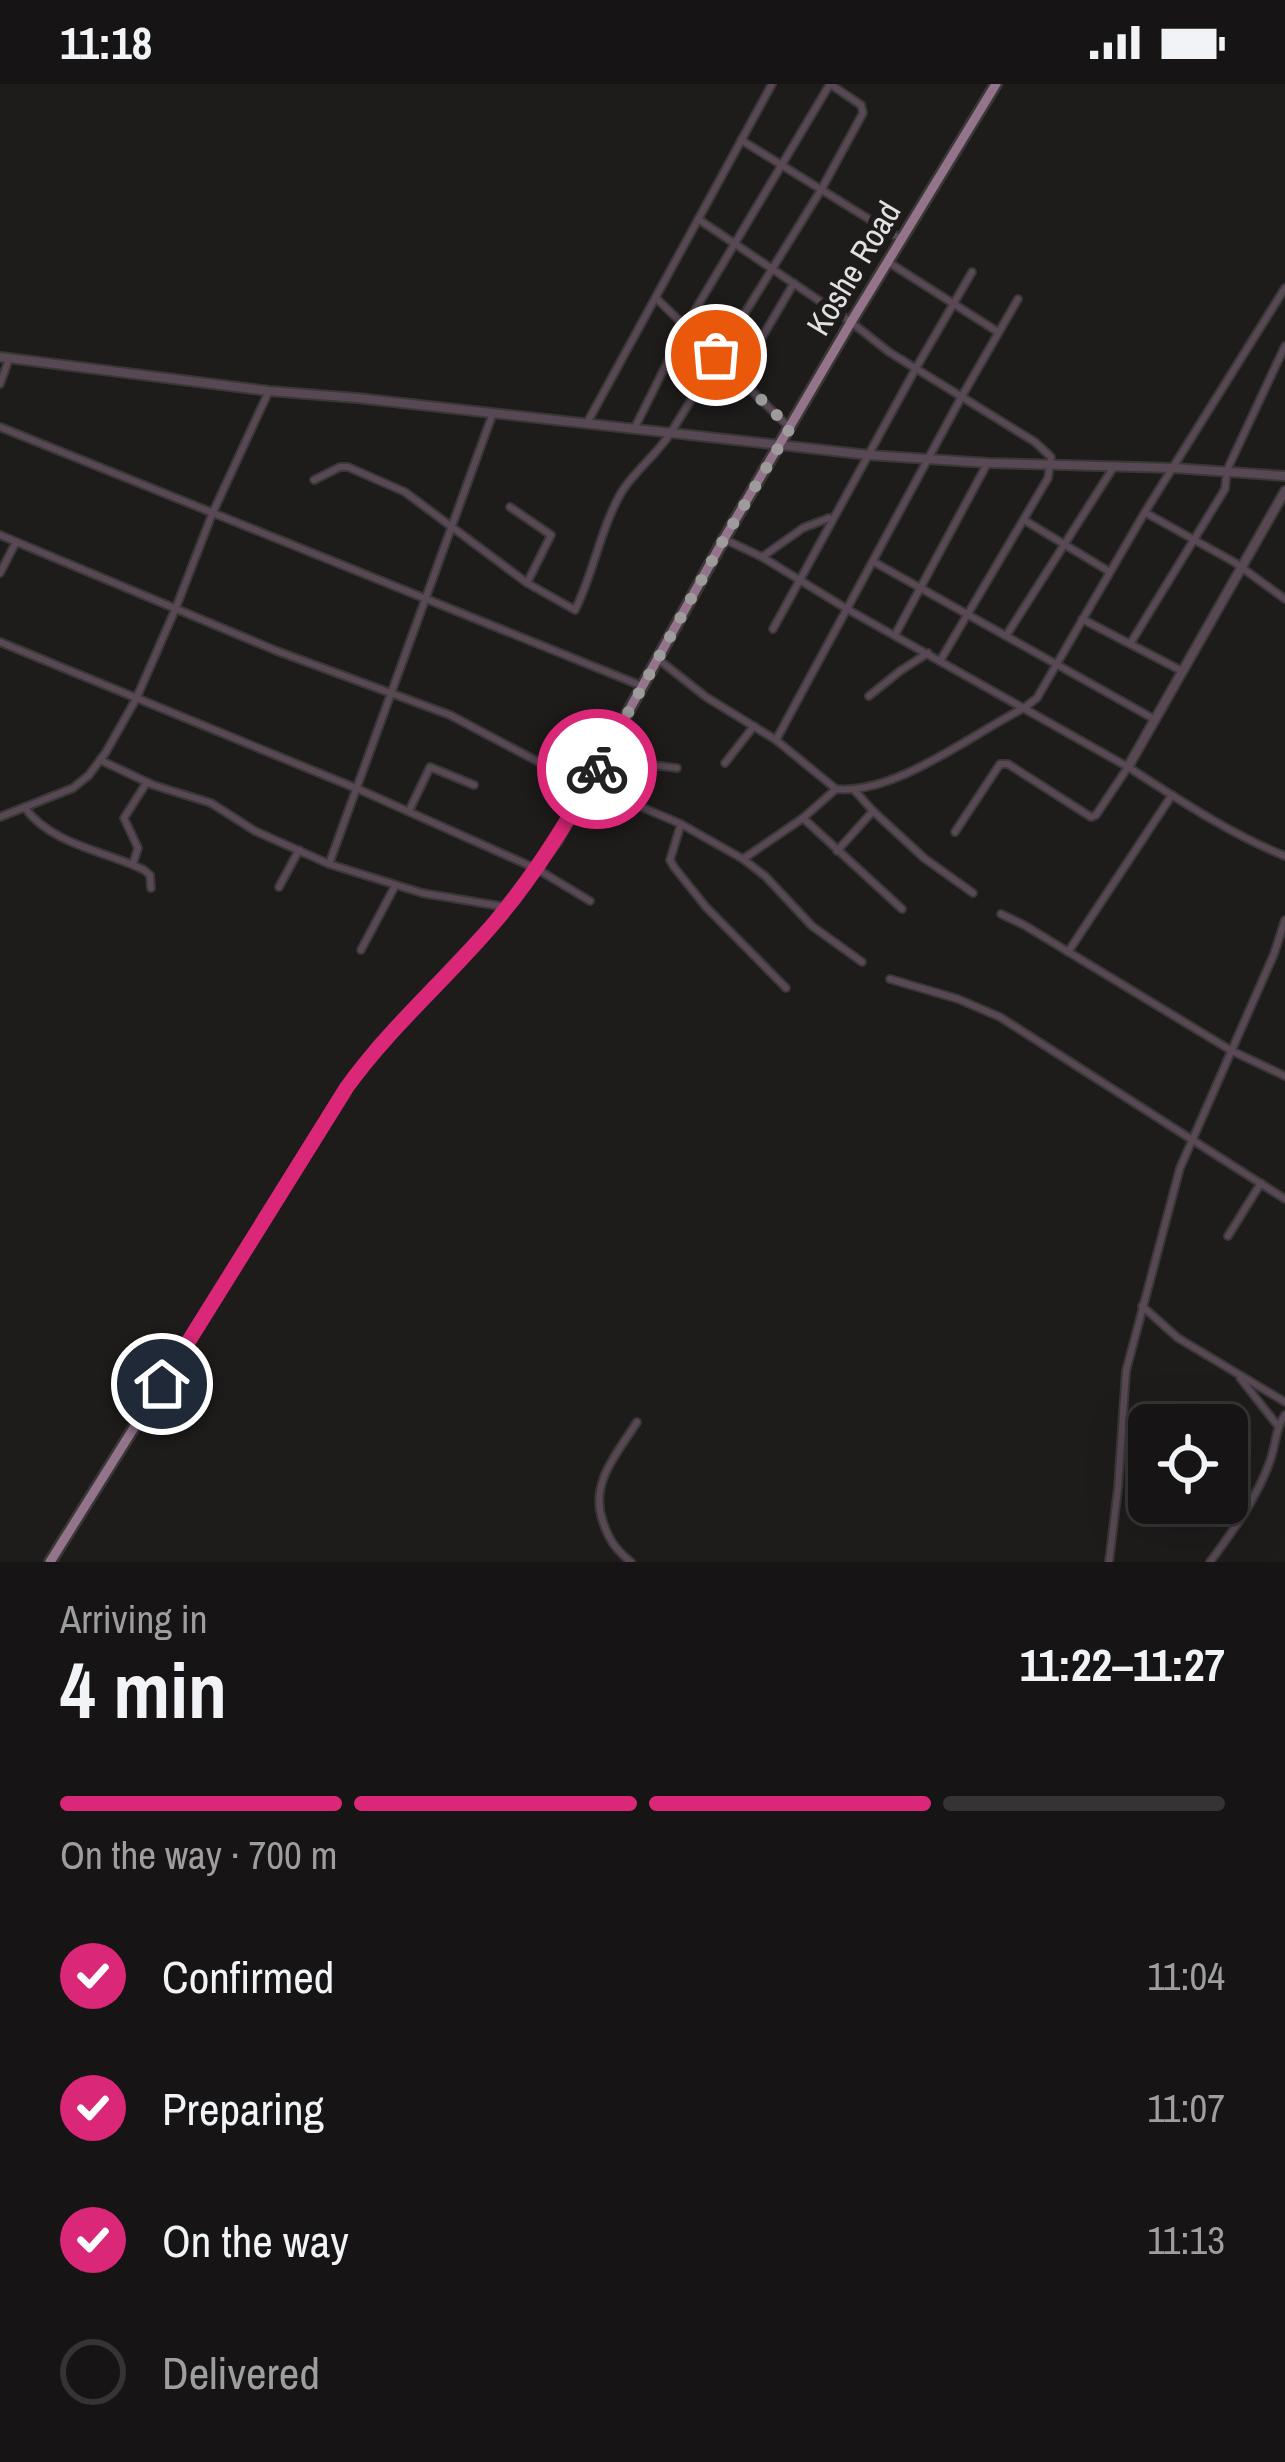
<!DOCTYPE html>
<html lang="en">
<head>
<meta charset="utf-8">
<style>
	:root { --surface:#161414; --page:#1f1d1d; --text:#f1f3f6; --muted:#9e9ea0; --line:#353334; --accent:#db2777 }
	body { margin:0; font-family:"Archivo Narrow",sans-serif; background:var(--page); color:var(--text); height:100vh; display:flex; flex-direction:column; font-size:45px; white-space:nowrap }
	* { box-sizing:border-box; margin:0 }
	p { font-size:39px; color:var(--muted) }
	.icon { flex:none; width:66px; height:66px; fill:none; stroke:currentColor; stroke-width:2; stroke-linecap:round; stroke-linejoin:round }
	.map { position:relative; height:1478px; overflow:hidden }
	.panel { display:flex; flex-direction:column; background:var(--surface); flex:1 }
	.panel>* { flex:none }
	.buttons { position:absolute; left:1128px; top:1320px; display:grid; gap:24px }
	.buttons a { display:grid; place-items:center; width:120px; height:120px; border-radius:18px; background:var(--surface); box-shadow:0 12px 48px #0002,0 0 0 3px var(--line); font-size:60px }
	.pin { position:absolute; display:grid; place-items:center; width:102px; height:102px; color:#fff; margin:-51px; border:6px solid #fff; border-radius:50%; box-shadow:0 3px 12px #0007 }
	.courier { position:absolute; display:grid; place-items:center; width:120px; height:120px; margin:-60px; border:9px solid #db2777; border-radius:50%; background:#fff; color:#222; box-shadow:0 3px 15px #0007 }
	.overview em { font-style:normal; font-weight:700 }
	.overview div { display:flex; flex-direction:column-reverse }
	.overview { display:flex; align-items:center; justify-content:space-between; height:204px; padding:0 60px }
	h1 { font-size:78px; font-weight:700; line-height:90px }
	.bar { display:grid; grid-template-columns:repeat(4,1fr); gap:18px 12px; align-content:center; height:144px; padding:0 60px }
	.bar i { height:15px; border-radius:9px; background:var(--line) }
	.bar .on { background:var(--accent) }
	.bar p { grid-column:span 4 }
	ol { padding:0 60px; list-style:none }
	li { display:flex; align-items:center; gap:36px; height:132px }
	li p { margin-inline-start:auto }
	li .icon { padding:12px; border-radius:50%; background:var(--accent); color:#fff; stroke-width:4 }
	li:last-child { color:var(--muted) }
	li i { width:66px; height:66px; border:6px solid var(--line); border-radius:50% }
	.status { display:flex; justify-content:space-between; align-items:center; height:84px; padding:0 60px; background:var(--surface); direction:ltr }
	.status svg { height:33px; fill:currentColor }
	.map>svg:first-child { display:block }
</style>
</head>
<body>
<div class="status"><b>11:18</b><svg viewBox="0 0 49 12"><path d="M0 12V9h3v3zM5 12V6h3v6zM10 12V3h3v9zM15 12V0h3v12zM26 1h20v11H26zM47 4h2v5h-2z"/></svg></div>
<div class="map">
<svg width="1285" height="1478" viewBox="0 0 1285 1478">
	<rect width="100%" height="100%" fill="#1e1b1b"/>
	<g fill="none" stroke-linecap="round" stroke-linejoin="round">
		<defs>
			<g id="minor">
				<path d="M741,56L901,155"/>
				<path d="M698,135L851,238L889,268L1035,358L1051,373L1048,394L940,577"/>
				<path d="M888,178L998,248"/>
				<path d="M656,214L790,344"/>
				<path d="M738,294L794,199"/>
				<path d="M0,300L9,275"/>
				<path d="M587,339L772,0"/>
				<path d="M0,343L642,602"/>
				<path d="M634,345L685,243L830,0"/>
				<path d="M314,396L340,383H348L405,408L527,499L575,526C594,488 600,446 621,409C632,390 656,371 670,350L821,106L863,29L861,21L830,0"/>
				<path d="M510,423L551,451L527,499"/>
				<path d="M1146,429L1234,478L1285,515"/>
				<path d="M1024,436L1110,488"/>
				<path d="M0,451L277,567L450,631L548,683L681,740L743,775L765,792L812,842L862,878"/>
				<path d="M724,455L762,473L803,444L829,434"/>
				<path d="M762,473L847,525L1128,683C1178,715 1230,750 1285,772"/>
				<path d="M874,478L1154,635"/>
				<path d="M0,489L16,458"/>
				<path d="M1082,535L1182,587"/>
				<path d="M773,545L916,284L972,188"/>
				<path d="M895,551L987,380"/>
				<path d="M1006,552L1113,384"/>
				<path d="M0,558L358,705L537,785L590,817"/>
				<path d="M1130,560L1225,405L1227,386L1285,262"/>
				<path d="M658,575L706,613L776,656L836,705C895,711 972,650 1024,624L1037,614L1145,428L1285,204"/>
				<path d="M869,612L900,587L928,569"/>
				<path d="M776,656L962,312L1018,215"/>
				<path d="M100,676L153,701L211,719L255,747L329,780L422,809L506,823"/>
				<path d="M725,679L754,642"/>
				<path d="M855,707L873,727"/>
				<path d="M610,708C631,676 641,680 677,684"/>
				<path d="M25,724C52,761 106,767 144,786L150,791L151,804"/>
				<path d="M409,727L430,683L474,701"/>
				<path d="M0,733L73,704L89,691L106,668L136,615L175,526L213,428L269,307"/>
				<path d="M803,734L902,825"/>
				<path d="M681,740L670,776L674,783L706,823L786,904"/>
				<path d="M955,748L1000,680H1008L1091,733L1096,731L1128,683"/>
				<path d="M837,767L873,727L924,774L973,809"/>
				<path d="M743,775L803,734L836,705"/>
				<path d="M133,780L138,764L124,734L147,698"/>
				<path d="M329,780L493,329"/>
				<path d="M279,803L299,766"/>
				<path d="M1001,830L1024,841L1232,967L1285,992"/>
				<path d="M361,866L395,802"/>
				<path d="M1068,868L1172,711"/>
				<path d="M890,895L958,915L1000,933L1285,1115"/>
				<path d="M1228,1152L1261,1099"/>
				<path d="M1142,1222L1178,1254L1285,1318"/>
				<path d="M1240,1294L1278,1342"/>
				<path d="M631,1478C616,1466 609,1456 603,1438C589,1399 617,1370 637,1338"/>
				<path d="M1109,1478L1118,1404L1126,1287L1180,1084L1274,870L1285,836"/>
				<path d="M1210,1478C1233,1447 1257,1414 1270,1377C1276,1361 1275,1345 1285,1331"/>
			</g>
			<g id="tertiary">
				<path d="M0,273L269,307L357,314L869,371L988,379L1174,384L1285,392"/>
				<path d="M1128,683L1285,407"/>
			</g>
			<path id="primary" d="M50,1478L347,1003L380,960L494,839L557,756L724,455L851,238L996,0"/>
		</defs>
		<use href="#minor" stroke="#3a3737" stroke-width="10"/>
		<use href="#tertiary" stroke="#3a3737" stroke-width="12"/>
		<use href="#primary" stroke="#3a3737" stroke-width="14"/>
		<use href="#minor" stroke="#574853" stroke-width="6"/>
		<use href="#tertiary" stroke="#574853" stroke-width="8"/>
		<use href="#primary" stroke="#93748b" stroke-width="9"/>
	</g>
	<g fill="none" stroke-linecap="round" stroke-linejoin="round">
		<path stroke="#9e9b9c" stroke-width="12" stroke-dasharray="0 21.6" d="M597,685L724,455L790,344L716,271"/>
		<path stroke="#db2777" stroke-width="15" d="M162,1300L347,1003C390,943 447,895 495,838C535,791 567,739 597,685"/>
	</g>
	<g text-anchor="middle" stroke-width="12" stroke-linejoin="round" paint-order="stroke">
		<g font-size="33" fill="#e3e0e1" stroke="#1e1b1b">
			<text transform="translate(853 184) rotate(-59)" y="12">Koshe Road</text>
		</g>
	</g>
</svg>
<div class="buttons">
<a><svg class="icon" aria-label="locate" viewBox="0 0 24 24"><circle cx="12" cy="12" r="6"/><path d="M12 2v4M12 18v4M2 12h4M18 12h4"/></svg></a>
</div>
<div class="pin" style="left:716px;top:271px;background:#ea580c"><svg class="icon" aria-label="bag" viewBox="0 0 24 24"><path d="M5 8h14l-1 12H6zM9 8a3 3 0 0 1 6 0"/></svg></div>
<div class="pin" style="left:162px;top:1300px;background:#1f2937"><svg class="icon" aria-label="home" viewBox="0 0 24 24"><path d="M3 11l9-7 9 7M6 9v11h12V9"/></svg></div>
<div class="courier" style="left:597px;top:685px"><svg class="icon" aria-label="bike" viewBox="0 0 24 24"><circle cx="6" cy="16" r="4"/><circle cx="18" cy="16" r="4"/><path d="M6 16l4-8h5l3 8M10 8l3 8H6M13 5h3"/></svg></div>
</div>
<section class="panel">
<div class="overview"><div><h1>4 min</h1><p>Arriving in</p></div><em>11:22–11:27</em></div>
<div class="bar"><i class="on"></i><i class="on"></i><i class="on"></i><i></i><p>On the way · 700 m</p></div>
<ol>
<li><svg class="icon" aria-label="check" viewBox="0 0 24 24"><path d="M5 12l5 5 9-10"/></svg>Confirmed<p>11:04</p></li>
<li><svg class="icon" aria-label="check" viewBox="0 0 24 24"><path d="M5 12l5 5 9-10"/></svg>Preparing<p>11:07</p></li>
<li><svg class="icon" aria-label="check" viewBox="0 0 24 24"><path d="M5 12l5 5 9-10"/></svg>On the way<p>11:13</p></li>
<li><i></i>Delivered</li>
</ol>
</section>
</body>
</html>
